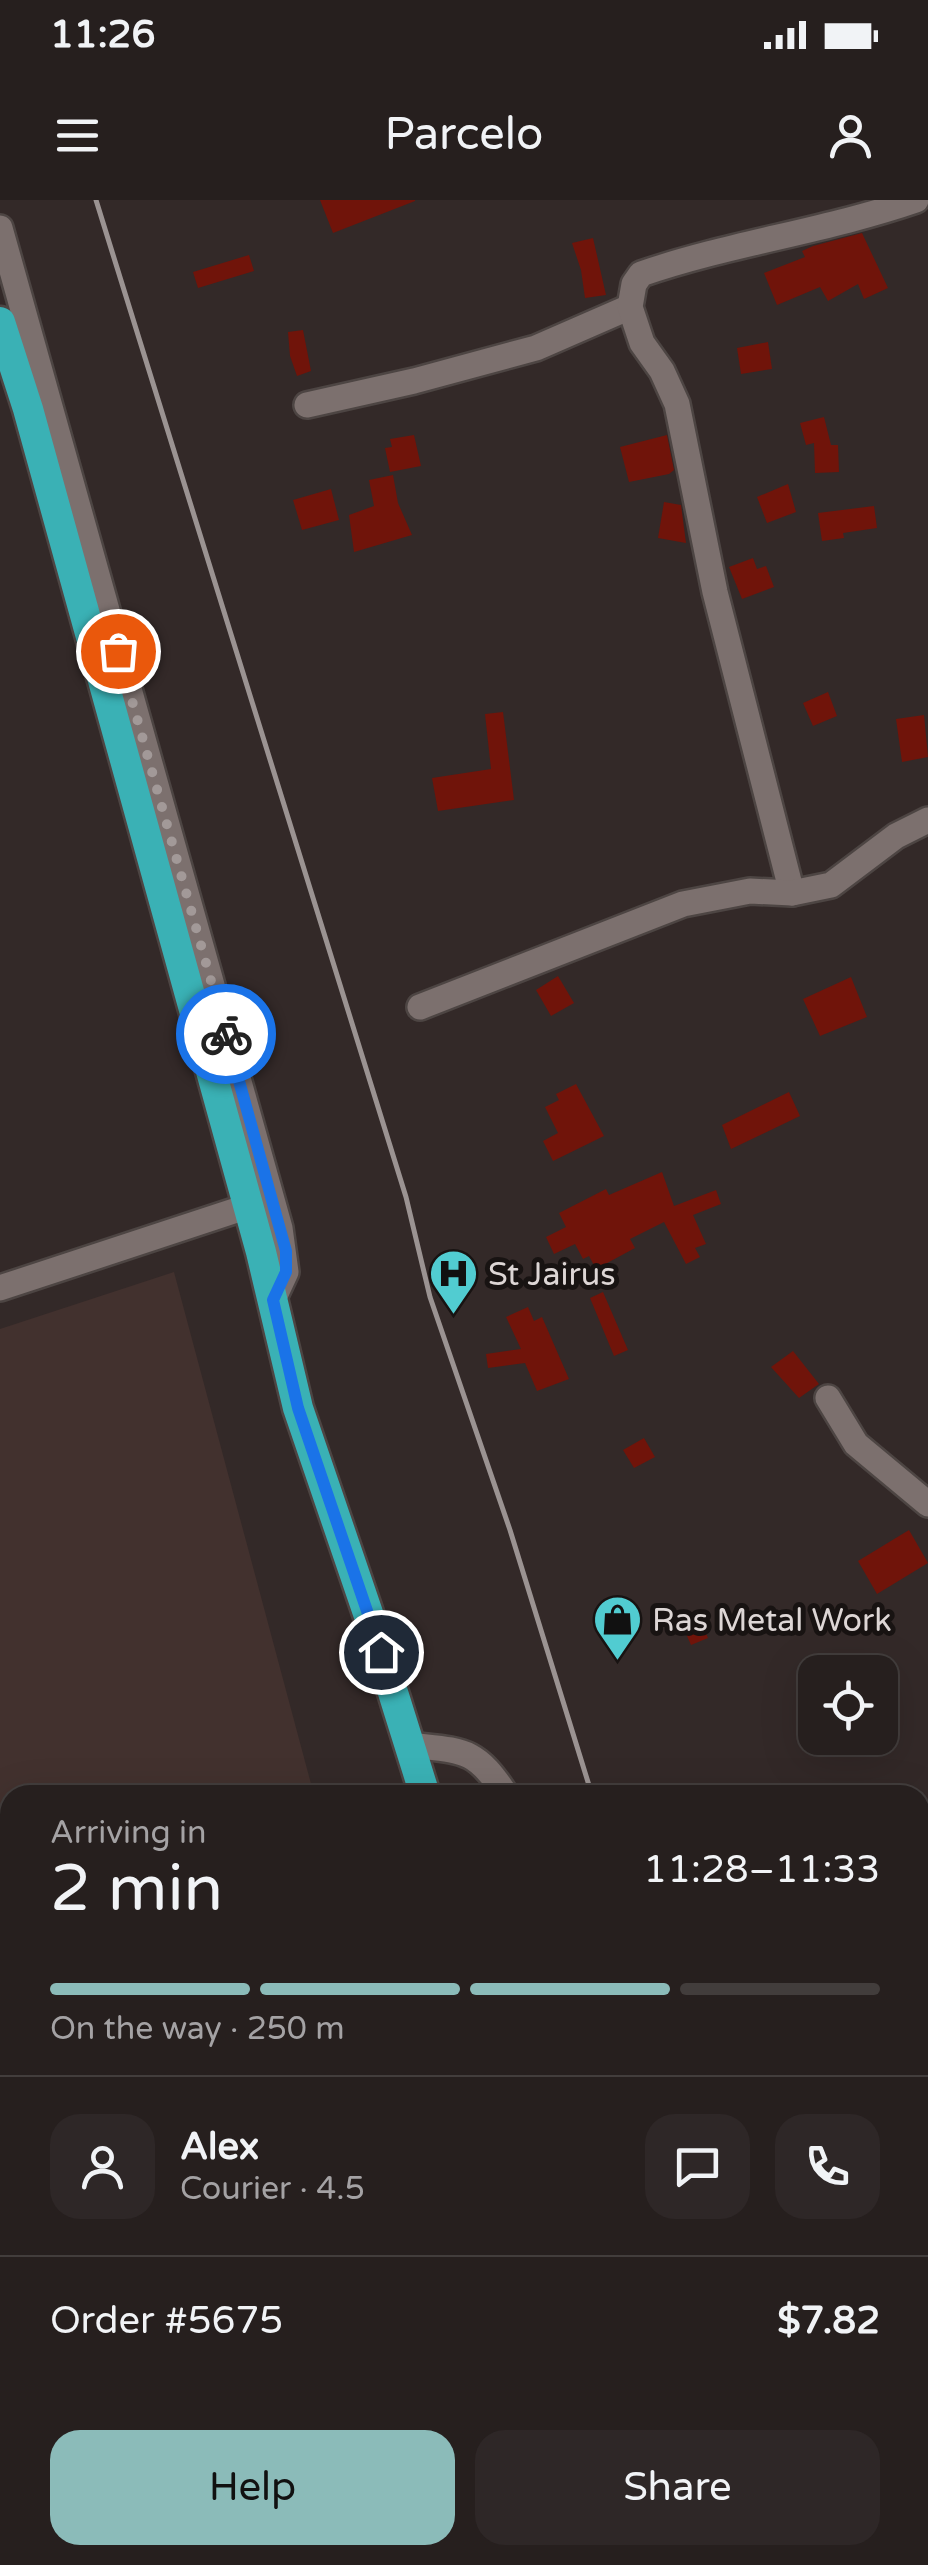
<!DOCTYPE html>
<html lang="en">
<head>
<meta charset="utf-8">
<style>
	:root { --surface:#261f1e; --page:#2e2727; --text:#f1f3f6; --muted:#a4a2a4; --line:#423d3c; --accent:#8bbbb9 }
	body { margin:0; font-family:"Varela Round",sans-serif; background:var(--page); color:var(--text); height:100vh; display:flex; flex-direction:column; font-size:38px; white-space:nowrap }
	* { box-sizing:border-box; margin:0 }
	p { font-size:32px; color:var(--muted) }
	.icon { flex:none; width:55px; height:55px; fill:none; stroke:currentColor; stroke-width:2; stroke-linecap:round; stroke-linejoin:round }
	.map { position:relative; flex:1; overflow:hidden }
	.side { position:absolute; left:0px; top:1585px; width:930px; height:780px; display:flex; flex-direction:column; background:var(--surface); border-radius:30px 30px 0 0; box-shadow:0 10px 40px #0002,0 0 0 2px var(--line) }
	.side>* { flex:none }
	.fabs { position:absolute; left:798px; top:1455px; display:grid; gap:20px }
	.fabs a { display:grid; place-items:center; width:100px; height:100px; border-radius:20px; background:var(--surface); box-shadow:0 10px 40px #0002,0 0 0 2px var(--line); font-size:50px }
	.pin { position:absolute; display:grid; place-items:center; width:85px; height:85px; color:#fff; margin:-42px; border:5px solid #fff; border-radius:50%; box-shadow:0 2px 10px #0007 }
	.courier { position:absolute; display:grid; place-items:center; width:100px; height:100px; margin:-50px; border:8px solid #1a73e8; border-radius:50%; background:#fff; color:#222; box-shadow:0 2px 12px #0007 }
	.headline em { font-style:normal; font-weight:600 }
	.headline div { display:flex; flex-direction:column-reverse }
	.headline { display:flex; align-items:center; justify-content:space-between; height:170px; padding:0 50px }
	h1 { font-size:65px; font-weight:600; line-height:75px }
	.bar { display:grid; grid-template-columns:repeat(4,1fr); gap:15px 10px; align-content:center; height:120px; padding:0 50px }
	.bar i { height:12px; border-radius:8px; background:var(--line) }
	.bar .current { background:var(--accent) }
	.bar p { grid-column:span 4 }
	.line { display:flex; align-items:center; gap:25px; padding:0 50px; border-top:2px solid var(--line) }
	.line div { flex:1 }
	.round { display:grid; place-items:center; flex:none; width:105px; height:105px; border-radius:30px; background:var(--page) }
	.button { display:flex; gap:20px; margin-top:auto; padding:20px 50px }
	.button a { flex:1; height:115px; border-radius:30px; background:var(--accent); color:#111; font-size:40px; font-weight:600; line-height:115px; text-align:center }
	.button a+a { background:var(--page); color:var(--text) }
	.status { display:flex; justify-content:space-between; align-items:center; height:70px; padding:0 50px; background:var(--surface); direction:ltr }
	.status svg { height:28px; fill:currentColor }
	header { display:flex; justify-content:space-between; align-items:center; height:130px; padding:0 50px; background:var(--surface); font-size:45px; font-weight:600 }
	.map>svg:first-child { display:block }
</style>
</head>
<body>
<div class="status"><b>11:26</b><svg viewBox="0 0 49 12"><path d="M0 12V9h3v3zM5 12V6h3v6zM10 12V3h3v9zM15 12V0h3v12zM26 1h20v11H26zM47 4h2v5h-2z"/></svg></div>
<header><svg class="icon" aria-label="menu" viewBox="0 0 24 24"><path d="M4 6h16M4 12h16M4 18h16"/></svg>Parcelo<svg class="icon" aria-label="person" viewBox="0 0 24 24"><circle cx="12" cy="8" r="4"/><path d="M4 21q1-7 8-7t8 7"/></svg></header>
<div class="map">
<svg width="928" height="2365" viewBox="0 0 928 2365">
	<rect width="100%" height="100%" fill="#332928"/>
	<path fill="#42312e" d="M174,1072L314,1595H10V2355H477L446,2365H0V1129Z"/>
	<g fill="#70140a">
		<path d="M320,0H415V1L333,33Z"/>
		<path d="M862,33L888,88L864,99L858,84L828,101L820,87L777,105L764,73L805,57L802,51L813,46Z"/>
		<path d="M593,38L606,95L585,98L581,70L572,43Z"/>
		<path d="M249,55L254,71L198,88L193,72Z"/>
		<path d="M303,130L311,171L297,176L290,156L288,132Z"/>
		<path d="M768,142L772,169L741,174L737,148Z"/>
		<path d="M824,217L831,245H838L839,272L815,273L814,243L806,245L800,223Z"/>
		<path d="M414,235L421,266L390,272L385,248L392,247L390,239Z"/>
		<path d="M667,235L674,270L669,274L629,282L620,247Z"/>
		<path d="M393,275L398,303L412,335L354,352L349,315L374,306L369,280Z"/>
		<path d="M788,284L796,312L767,323L757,297Z"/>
		<path d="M331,289L339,320L302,330L293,300Z"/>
		<path d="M664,302L681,305L686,343L658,338Z"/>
		<path d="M874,306L877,328L843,333L844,338L822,341L818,313Z"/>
		<path d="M753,358L757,369L766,366L774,387L742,399L729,367Z"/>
		<path d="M828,492L837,516L813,526L803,503Z"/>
		<path d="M503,512L514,600L438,611L432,578L491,569L485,514Z"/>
		<path d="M924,515L928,557L902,562L896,519Z"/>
		<path d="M558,776L574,803L551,816L536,790Z"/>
		<path d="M851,777L867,817L820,836L803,799Z"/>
		<path d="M576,884L604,936L553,961L543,941L558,933L545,907L559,900L556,894Z"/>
		<path d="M789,892L800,916L731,949L722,925Z"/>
		<path d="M662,972L674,1006L716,990L721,1004L693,1015L706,1044L695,1048L700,1057L686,1064L664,1022L630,1039L635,1048L596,1069L589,1056L583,1059L575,1044L554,1054L546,1037L566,1027L559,1013L606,989L609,995Z"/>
		<path d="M603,1092L628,1150L614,1156L590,1098Z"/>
		<path d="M528,1107L534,1121L542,1117L569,1179L537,1191L525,1163L488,1168L486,1154L521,1149L506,1117Z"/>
		<path d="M793,1151L819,1184L799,1198L771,1167Z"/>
		<path d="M644,1238L655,1257L634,1268L623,1250Z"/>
		<path d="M909,1330L928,1363L877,1394L858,1361Z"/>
		<path d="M696,1411L708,1438L691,1445L679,1418Z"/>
	</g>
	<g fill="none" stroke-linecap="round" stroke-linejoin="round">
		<defs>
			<g id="minor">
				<path d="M0,28L280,1028L286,1072L273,1100"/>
				<path d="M307,205L414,181L536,148L630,107"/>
				<path d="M792,693L715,392L677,204L662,171L642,143L630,107L634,84L641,74C731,43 826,31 916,0"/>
				<path d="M420,807L683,704L750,691L792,693L831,685L896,636L928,620"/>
				<path d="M0,1088L249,1006"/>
				<path d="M828,1198L856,1244L928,1304"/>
				<path d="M409,1545C462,1551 475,1547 506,1595"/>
				<path d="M920,1829L928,1826"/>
				<path d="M920,2013L928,2011"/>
				<path d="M764,2355L767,2365"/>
				<path d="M842,2355L847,2365"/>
			</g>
			<g id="highway">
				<path d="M0,122L28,209L261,1052L298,1208L371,1422L425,1595"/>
				<path d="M630,2355V2365"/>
				<path d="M680,2355L686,2365"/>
			</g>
		</defs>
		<use href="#minor" stroke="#4d4543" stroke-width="30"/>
		<use href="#highway" stroke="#4d4543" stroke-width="35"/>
		<use href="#minor" stroke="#7c706e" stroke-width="25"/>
		<use href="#highway" stroke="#3ab1b5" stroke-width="30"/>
		<g stroke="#9b9392" stroke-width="5">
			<path d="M96,0L406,997L430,1097L510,1330L592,1595"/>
			<path d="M827,2355L830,2365"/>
		</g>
	</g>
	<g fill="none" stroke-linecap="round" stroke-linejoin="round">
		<path stroke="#a29998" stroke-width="10" stroke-dasharray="0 18" d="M118,451L226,834"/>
		<path stroke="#1a73e8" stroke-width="12" d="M226,834L286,1051V1072L273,1100L298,1208L381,1452"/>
	</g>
	<defs>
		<symbol id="hospital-pin" viewBox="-11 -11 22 30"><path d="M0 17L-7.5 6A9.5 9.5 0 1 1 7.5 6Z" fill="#51ccd1" stroke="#181312"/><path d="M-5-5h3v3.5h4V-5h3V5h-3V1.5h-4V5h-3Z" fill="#111"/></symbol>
		<symbol id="shop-pin" viewBox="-11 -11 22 30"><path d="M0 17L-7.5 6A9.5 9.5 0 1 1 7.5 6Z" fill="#51ccd1" stroke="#181312"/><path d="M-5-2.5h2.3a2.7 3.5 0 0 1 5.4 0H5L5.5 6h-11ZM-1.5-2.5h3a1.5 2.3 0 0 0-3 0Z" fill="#111"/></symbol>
	</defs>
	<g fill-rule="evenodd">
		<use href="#hospital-pin" x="426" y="1046" width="55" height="75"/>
		<use href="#shop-pin" x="590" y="1392" width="55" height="75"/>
	</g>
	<g text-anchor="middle" stroke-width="10" stroke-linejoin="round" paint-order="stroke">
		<g font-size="32" fill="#ddd6d5" stroke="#181312" text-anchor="start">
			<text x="488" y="1085">St Jairus</text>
			<text x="652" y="1431">Ras Metal Work</text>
		</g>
	</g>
</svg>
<div class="fabs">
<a><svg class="icon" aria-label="locate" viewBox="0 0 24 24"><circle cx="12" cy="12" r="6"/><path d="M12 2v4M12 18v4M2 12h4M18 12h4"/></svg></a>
</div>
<div class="pin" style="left:118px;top:451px;background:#ea580c"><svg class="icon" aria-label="bag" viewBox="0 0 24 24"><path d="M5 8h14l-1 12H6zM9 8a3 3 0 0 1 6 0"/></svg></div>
<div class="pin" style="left:381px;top:1452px;background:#1f2937"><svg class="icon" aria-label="home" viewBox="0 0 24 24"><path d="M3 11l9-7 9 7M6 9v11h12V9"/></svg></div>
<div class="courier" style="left:226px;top:834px"><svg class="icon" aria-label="bike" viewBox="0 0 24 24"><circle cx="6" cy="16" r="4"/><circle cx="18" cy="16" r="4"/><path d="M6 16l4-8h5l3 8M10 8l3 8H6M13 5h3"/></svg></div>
<section class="side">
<div class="headline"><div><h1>2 min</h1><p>Arriving in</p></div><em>11:28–11:33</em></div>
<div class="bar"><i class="current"></i><i class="current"></i><i class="current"></i><i></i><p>On the way · 250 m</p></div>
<div class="line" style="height:180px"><a class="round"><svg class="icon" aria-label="person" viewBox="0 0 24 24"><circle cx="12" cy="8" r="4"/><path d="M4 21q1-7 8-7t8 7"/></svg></a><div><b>Alex</b><p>Courier · 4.5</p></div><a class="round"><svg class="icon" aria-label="chat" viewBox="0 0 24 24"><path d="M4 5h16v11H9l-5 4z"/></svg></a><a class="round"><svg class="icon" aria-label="phone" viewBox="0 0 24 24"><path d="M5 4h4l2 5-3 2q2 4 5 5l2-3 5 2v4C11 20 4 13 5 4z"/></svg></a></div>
<div class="line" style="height:130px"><div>Order #5675</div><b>$7.82</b></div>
<div class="button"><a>Help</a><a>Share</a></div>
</section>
</div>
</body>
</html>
